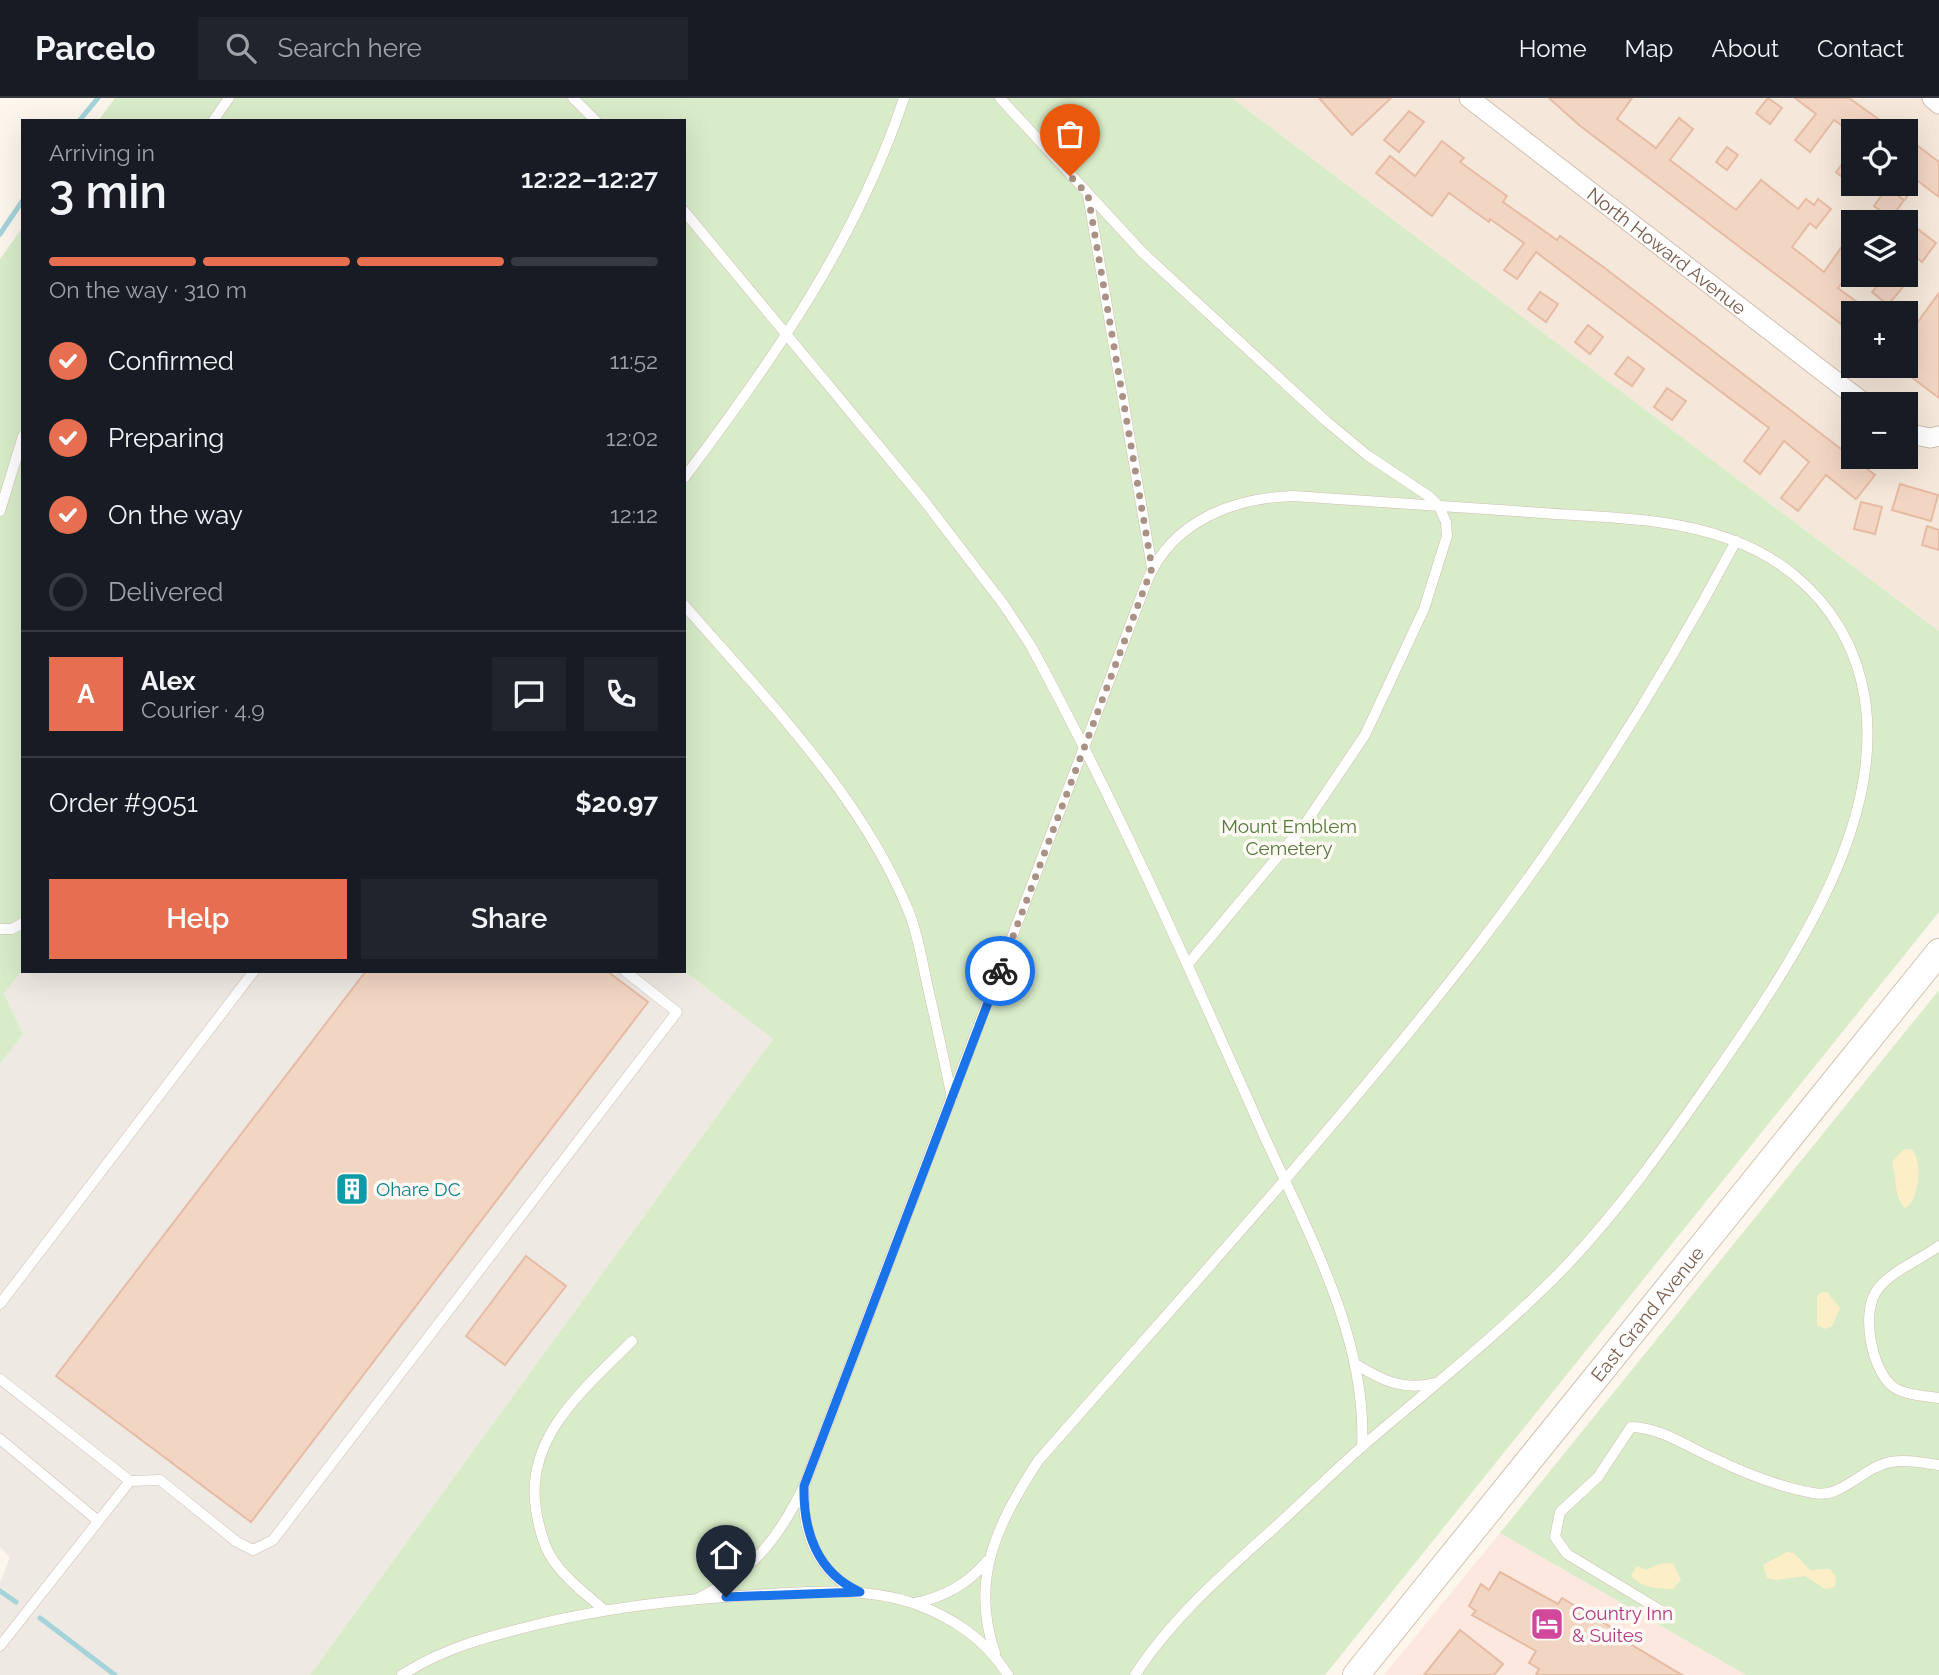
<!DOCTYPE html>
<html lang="en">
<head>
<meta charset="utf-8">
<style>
	:root { --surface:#171b24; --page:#20242c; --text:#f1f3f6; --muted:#9ea1a6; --line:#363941; --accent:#e76f51 }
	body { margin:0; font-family:Raleway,sans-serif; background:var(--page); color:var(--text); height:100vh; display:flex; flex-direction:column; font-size:26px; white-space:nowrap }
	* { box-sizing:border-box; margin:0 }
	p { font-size:23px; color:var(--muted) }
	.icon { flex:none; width:38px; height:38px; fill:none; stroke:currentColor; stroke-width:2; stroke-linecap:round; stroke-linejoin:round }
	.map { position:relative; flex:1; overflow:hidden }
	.drawer { position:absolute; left:21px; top:21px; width:665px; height:854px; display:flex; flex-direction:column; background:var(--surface); border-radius:0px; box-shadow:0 7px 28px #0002 }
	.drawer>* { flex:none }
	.controls { position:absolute; left:1841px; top:21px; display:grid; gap:14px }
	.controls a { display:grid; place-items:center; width:77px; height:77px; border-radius:0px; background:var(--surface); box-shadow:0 7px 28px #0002; font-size:35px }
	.pin { position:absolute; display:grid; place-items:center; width:60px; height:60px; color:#fff; margin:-72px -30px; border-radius:50% 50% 50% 0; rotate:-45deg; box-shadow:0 0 7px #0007 }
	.pin .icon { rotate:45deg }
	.courier { position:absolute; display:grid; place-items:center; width:70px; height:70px; margin:-35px; border:5px solid #1a73e8; border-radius:50%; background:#fff; color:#222; box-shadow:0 2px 9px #0007 }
	.head em { font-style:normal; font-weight:600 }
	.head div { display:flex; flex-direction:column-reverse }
	.head { display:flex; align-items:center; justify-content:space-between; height:119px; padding:0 28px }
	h1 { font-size:46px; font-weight:600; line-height:52px }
	.bar { display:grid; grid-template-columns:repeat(4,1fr); gap:10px 7px; align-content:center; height:84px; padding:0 28px }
	.bar i { height:9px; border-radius:5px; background:var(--line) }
	.bar .current { background:var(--accent) }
	.bar p { grid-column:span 4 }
	.line { display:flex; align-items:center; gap:18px; padding:0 28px; border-top:2px solid var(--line) }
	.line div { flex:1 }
	.round { display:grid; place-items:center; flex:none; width:74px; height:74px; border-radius:0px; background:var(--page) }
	ol { padding:0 28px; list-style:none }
	li { display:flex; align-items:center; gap:21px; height:77px }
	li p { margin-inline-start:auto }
	li .icon { padding:7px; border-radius:50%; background:var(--accent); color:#fff; stroke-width:4 }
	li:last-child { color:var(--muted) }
	li i { width:38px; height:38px; border:4px solid var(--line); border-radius:50% }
	.primary-button { display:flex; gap:14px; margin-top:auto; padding:14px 28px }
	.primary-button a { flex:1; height:80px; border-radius:0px; background:var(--accent); color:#fff; font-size:28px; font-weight:600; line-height:80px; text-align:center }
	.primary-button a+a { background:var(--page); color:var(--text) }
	header { display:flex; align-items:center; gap:42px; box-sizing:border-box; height:98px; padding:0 35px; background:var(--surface); border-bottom:2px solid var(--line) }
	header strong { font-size:33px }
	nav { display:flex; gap:38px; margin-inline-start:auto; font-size:24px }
	.search { width:490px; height:63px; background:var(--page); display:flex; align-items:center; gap:18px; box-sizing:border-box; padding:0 24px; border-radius:0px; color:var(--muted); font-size:26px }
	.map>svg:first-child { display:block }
</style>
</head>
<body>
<header>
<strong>Parcelo</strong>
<div class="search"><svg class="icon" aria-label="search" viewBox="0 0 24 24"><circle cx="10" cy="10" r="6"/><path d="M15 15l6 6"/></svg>Search here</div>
<nav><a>Home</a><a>Map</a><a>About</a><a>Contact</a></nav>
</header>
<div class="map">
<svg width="1939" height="1577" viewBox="0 0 1939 1577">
	<rect width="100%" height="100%" fill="#fdf6ec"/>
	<path fill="#f5e8da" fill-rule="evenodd" d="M1232,0H1939V533ZM1853,33H1906V86H1853ZM1853,124H1906V177H1853ZM1853,215H1906V268H1853ZM1853,306H1906V359H1853Z"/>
	<path fill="#fde8e0" d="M1500,1435L1746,1577H1384Z"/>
	<path fill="#efe9e4" d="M23,871L684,873L773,941L310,1577H0V1485L10,1459L0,1449V966L23,936L4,896Z"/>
	<g fill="#d8ecc9">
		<path d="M115,0H1232L1939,533V814L1325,1577H310L773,941L684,873V23H98Z"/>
		<path d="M23,129V871L4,896L23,936L0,966V161Z"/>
		<path d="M1939,892V1577H1746L1500,1435Z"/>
	</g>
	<g fill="#fcefc7">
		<path d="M1911,1051C1923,1060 1920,1104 1905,1110C1893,1098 1897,1078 1892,1064L1903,1052Z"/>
		<path d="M1827,1194L1840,1210L1832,1228L1825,1231L1817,1227V1200L1820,1195Z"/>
		<path d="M1787,1454L1794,1455L1810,1472L1830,1471L1836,1479L1835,1489L1825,1491L1805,1478L1776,1482L1767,1480L1763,1467Z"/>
		<path d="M1673,1465L1681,1482L1673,1491C1659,1491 1640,1490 1631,1477L1637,1468L1646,1472L1659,1466Z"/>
	</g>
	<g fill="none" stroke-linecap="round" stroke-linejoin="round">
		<g stroke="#a5d3da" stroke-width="5">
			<path d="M79,23L98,0"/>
			<path d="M0,136L23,102"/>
			<path d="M0,1493L16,1504"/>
			<path d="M40,1520L115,1577"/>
		</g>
	</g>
	<g fill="#f3d5c3" stroke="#e6bba3" stroke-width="2">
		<path d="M1319,0H1391L1352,37Z"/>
		<path d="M1549,0H1632L1617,21L1656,50L1679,20L1693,31L1670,62L1736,112L1761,82L1798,111L1806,101L1814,107L1818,101L1831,111L1816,130L1810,125L1792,149L1824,174L1843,147L1853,154V169L1838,190L1872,215H1853V235L1579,27Z"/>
		<path d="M1768,0L1782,10L1770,26L1756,15Z"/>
		<path d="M1795,0H1849L1895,33H1850L1834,22L1810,54L1795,42L1816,16Z"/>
		<path d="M1409,13L1424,24L1399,54L1384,42Z"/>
		<path d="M1906,39L1939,64V99L1918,83L1906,100Z"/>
		<path d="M1442,43L1464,60L1460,64L1507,98L1503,104L1557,142L1560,138L1602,168L1875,377L1856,401L1826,377L1798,413L1781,400L1809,364L1784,343L1760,376L1744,363L1769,330L1536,154L1517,181L1504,172L1524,145L1490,121L1489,124L1449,95L1432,118L1376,75L1390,58L1415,78Z"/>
		<path d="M1727,49L1738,57L1727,72L1716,64Z"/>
		<path d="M1853,52V88L1836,74Z"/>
		<path d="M1887,90L1904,102L1891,120L1874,108Z"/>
		<path d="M1906,122L1936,145L1922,164L1906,151Z"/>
		<path d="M1886,177L1903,189L1888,207L1872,194Z"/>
		<path d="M1540,194L1558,206L1546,224L1528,211Z"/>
		<path d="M1939,195V300L1906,275V240Z"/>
		<path d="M1588,227L1603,239L1590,256L1575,244Z"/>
		<path d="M1628,259L1644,271L1632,288L1615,276Z"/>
		<path d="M1667,290L1686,303L1672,322L1654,309Z"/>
		<path d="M1900,386L1938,397L1931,423L1892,412Z"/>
		<path d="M1861,404L1882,409L1875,436L1854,431Z"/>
		<path d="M1927,428L1939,432V452L1922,447Z"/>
		<path d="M366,873H607L648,904L251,1424L56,1278Z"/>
		<path d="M526,1158L566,1188L505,1267L466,1238Z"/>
		<path d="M1500,1474L1558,1506L1562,1500L1619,1534L1617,1538L1682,1577H1536L1539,1571L1529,1565L1536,1553L1472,1517L1476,1513L1469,1508L1481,1486L1489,1492Z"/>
		<path d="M1460,1532L1503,1566L1494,1577H1424Z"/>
	</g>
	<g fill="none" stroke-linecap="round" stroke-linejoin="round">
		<defs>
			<g id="service">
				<path d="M573,0L596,23"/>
				<path d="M1000,0L1143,155L1326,323L1367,357L1430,399L1439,408L1446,424L1447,438L1424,511L1365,637L1305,726L1188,866"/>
				<path d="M213,23L229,0"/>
				<path d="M1088,97L1152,470"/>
				<path d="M684,113L922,400L1004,507L1031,548C1113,699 1184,858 1254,1015C1299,1119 1368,1233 1362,1349"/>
				<path d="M684,380C773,262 857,142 904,0"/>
				<path d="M0,413L23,338"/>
				<path d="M684,507C766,601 861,697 909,814C918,837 922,862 927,886C936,924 944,962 952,1000"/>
				<path d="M0,831H12L23,825"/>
				<path d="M1939,1148C1920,1162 1891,1173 1877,1192C1861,1214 1871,1270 1892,1288C1903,1297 1925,1298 1939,1300"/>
				<path d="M0,1206L254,873"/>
				<path d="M1357,1267C1383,1283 1405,1293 1435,1285"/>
				<path d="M0,1281L130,1383"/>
				<path d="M0,1341L97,1422"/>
				<path d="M804,1395C802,1434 819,1476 857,1493"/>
				<path d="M699,1500C752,1473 778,1442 804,1388L1147,483C1172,423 1233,400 1293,398C1377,403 1460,409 1543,415C1606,420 1672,419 1732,442C1777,458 1817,490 1841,532C1925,681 1791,866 1708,986C1664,1049 1619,1112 1566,1168C1504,1232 1433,1288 1365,1346C1334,1373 1304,1403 1273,1431C1224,1475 1171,1521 1135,1577"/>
				<path d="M915,1505C945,1499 968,1486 987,1463"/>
				<path d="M603,1511C586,1496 566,1481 553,1462C543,1448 539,1429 536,1412C524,1338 586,1290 632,1243"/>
				<path d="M1665,1515L1567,1456L1555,1439L1560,1414L1598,1379L1631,1329C1662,1330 1684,1347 1711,1359C1742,1374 1779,1389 1813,1395C1842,1401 1863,1369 1891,1364C1906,1361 1924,1365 1939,1367"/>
				<path d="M0,1548L130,1383L160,1382L237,1444L253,1452L273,1442L677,914L625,873"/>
				<path d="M995,1555C969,1480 998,1425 1038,1363C1185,1195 1336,1030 1473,854C1572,726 1660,586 1736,443"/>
				<path d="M402,1577C443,1550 487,1539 535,1527C608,1509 680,1501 755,1497C807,1494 863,1488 913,1505C954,1520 985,1541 1008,1577"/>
			</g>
			<g id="minor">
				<path id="s1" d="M1469,0L1865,306"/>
				<path d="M1932,0L1939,6"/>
				<path d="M1906,335L1930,340L1939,338"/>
			</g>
			<g id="secondary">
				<path id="s2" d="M1356,1577L1939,854"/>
			</g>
		</defs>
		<use href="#service" stroke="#d1beb0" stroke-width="11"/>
		<use href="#minor" stroke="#d1beb0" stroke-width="21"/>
		<use href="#secondary" stroke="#d6c0b0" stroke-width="28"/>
		<use href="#service" stroke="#fff" stroke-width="10"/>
		<use href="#minor" stroke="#fff" stroke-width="19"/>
		<use href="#secondary" stroke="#fff" stroke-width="26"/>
	</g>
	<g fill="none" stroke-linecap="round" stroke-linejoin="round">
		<path stroke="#a89285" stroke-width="7" stroke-dasharray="0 12.6" d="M1000,873L1152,470L1088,97L1070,78"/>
		<path stroke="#1a73e8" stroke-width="9" d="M726,1499L860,1494C817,1475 803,1433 804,1388L1000,873"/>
	</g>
	<defs>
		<symbol id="building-square" viewBox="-11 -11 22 22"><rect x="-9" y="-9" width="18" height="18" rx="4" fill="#0f9aa8" stroke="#fffaf3"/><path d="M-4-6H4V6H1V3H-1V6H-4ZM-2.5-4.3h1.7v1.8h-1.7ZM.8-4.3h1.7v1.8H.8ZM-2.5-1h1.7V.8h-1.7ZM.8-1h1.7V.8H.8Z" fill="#fff"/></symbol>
		<symbol id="hotel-square" viewBox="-11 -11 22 22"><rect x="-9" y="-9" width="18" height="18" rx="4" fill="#d1479c" stroke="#fffaf3"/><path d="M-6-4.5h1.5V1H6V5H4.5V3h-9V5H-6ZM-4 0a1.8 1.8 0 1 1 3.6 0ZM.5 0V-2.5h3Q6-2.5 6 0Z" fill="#fff"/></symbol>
	</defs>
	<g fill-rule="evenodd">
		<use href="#building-square" x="333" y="1072" width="38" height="38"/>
		<use href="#hotel-square" x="1528" y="1507" width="38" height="38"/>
	</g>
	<g text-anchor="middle" stroke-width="7" stroke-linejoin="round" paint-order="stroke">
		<g font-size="19" fill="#7a5c4d" stroke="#fffaf3">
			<text dy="7" stroke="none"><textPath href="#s1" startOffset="250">North Howard Avenue</textPath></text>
			<text dy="7" stroke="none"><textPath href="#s2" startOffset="464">East Grand Avenue</textPath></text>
		</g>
		<g font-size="19" fill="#537a41" stroke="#fffaf3">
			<text x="1289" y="735">Mount Emblem<tspan x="1289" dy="22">Cemetery</tspan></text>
		</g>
		<g font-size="19" fill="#0d838f" stroke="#fffaf3" text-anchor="start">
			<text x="376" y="1098">Ohare DC</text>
		</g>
		<g font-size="19" fill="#b23c85" stroke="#fffaf3" text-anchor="start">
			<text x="1572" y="1522">Country Inn<tspan x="1572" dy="22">&amp; Suites</tspan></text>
		</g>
	</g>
</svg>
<div class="controls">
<a><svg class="icon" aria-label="locate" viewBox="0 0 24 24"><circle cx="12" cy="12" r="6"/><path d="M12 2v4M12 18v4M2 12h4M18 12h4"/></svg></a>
<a><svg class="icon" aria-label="layers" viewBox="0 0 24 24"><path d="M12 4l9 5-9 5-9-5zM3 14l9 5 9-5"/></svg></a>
<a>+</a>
<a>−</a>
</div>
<div class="pin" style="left:1070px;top:78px;background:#ea580c"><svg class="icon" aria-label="bag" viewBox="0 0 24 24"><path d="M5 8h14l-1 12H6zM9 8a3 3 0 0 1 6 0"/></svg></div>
<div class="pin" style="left:726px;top:1499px;background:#1f2937"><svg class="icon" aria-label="home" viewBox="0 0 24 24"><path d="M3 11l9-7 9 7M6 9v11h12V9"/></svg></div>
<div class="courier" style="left:1000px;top:873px"><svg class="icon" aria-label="bike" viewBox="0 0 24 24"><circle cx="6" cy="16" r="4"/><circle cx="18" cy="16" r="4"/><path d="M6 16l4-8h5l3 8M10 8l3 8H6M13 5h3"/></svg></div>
<section class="drawer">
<div class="head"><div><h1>3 min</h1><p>Arriving in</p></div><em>12:22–12:27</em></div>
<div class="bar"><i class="current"></i><i class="current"></i><i class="current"></i><i></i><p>On the way · 310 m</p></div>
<ol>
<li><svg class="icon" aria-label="check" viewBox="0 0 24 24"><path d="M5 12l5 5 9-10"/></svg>Confirmed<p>11:52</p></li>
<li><svg class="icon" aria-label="check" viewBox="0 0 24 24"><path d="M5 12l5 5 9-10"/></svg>Preparing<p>12:02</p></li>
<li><svg class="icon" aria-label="check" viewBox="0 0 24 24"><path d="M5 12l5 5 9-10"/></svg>On the way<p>12:12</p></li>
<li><i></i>Delivered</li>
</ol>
<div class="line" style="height:126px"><b class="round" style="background:var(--accent);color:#fff">A</b><div><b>Alex</b><p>Courier · 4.9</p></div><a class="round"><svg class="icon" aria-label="chat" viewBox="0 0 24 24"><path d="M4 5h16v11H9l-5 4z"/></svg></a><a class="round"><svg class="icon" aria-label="phone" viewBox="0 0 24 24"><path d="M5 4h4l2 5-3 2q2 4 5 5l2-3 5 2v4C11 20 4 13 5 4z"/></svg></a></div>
<div class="line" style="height:91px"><div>Order #9051</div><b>$20.97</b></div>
<div class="primary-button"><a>Help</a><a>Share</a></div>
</section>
</div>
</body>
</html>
